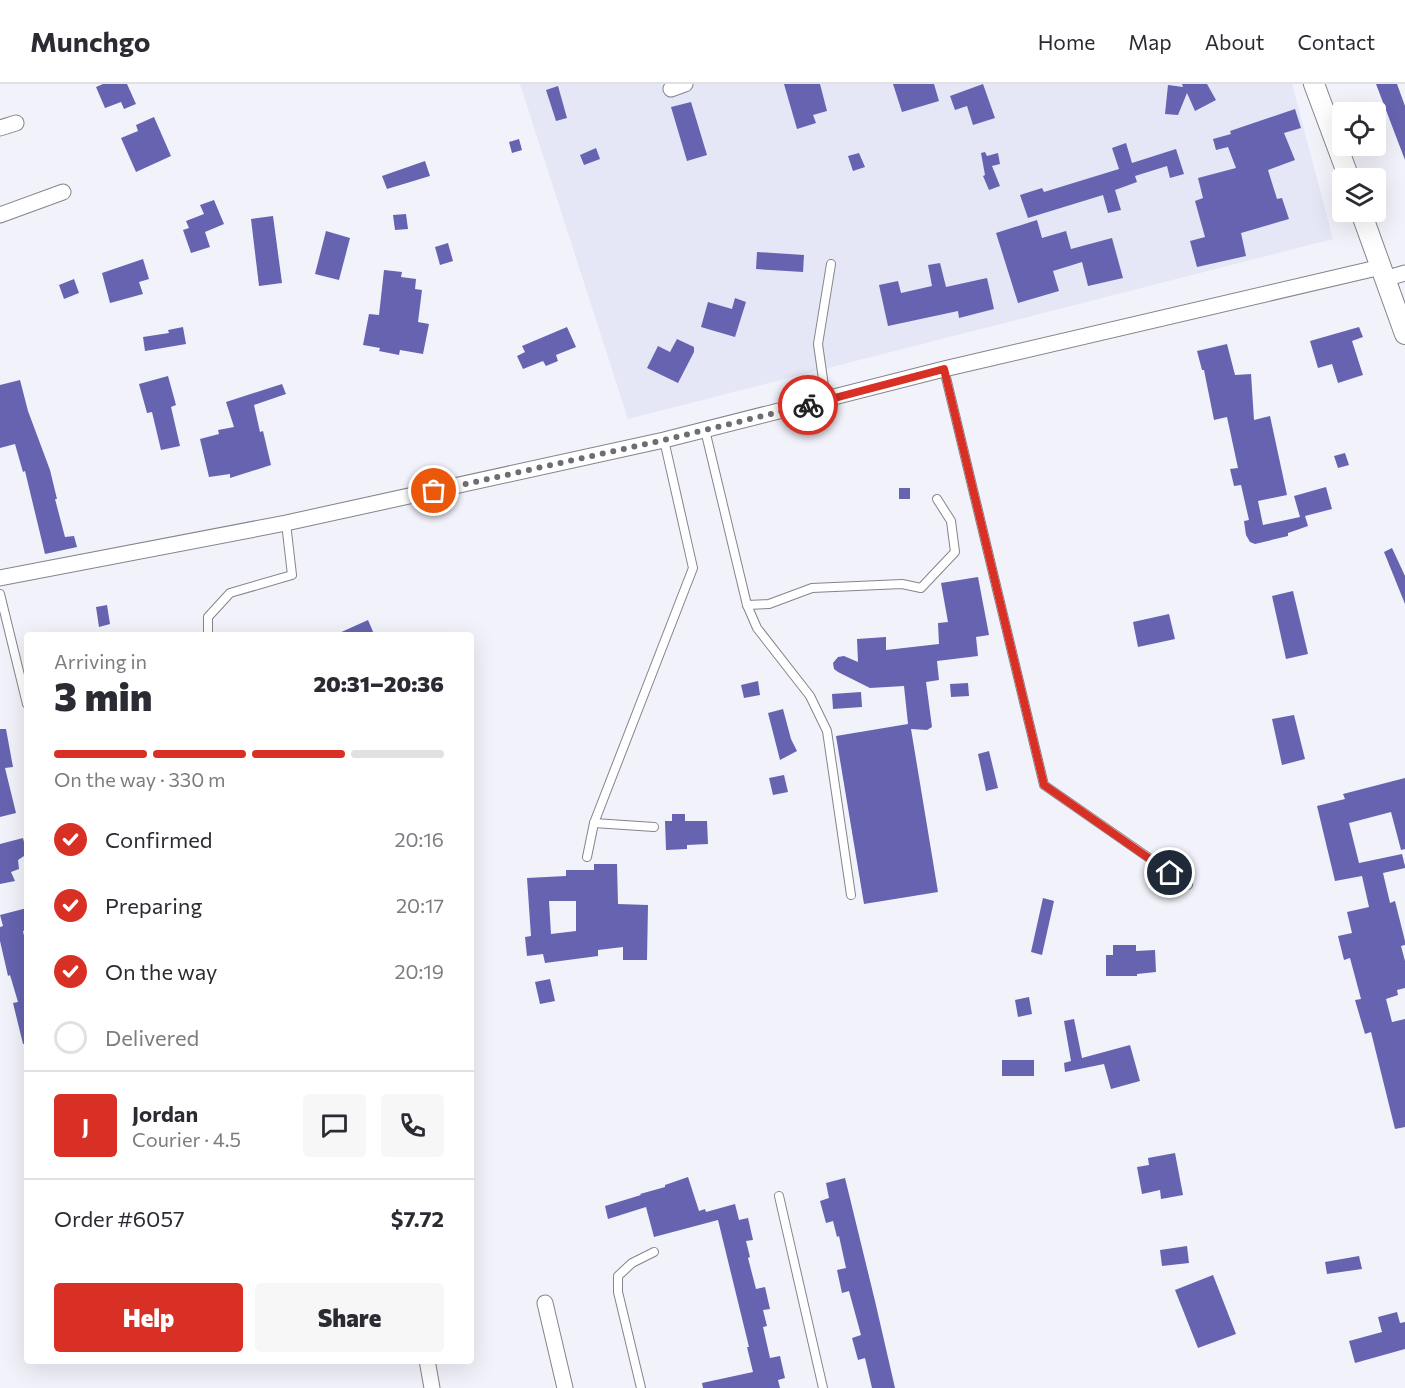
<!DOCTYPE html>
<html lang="en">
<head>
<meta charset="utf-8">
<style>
	:root { --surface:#fff; --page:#f7f7f7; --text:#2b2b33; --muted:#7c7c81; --line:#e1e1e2; --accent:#d93025 }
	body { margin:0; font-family:Commissioner,sans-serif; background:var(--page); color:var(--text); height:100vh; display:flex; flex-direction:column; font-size:22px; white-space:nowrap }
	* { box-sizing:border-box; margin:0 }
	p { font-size:20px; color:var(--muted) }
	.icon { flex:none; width:33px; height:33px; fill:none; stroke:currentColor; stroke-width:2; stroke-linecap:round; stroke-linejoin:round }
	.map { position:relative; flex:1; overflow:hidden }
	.side { position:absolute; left:24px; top:548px; width:450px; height:732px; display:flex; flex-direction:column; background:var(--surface); border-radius:6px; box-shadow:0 6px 24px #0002 }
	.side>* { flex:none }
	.buttons { position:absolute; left:1332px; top:18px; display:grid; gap:12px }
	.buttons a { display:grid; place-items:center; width:54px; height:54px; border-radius:6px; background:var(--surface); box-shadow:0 6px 24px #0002; font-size:30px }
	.pin { position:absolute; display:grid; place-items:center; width:51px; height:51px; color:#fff; margin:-26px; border:3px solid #fff; border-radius:50%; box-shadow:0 2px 6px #0007 }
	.courier { position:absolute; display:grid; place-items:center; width:60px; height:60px; margin:-30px; border:4px solid #d93025; border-radius:50%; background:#fff; color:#222; box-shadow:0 2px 8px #0007 }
	.overview em { font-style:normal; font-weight:800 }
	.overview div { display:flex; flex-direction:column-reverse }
	.overview { display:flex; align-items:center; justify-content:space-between; height:102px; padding:0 30px }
	h1 { font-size:39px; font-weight:800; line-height:45px }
	.bar { display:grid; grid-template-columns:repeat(4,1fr); gap:9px 6px; align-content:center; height:72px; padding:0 30px }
	.bar i { height:8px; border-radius:4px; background:var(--line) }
	.bar .on { background:var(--accent) }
	.bar p { grid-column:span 4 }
	.line { display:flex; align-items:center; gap:15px; padding:0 30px; border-top:2px solid var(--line) }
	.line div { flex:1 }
	.round { display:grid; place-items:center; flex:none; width:63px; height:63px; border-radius:6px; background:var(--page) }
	ol { padding:0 30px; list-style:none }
	li { display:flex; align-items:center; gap:18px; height:66px }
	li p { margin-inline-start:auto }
	li .icon { padding:6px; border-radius:50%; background:var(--accent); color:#fff; stroke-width:4 }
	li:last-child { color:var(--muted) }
	li i { width:33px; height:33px; border:3px solid var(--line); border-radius:50% }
	.primary-button { display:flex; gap:12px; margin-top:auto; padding:12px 30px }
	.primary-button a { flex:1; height:69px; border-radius:6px; background:var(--accent); color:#fff; font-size:24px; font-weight:800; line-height:69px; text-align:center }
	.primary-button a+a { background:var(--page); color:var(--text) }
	header { display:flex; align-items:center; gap:36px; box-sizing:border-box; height:84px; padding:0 30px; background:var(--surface); border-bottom:2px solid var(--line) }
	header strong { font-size:28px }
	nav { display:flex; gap:33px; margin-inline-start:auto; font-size:21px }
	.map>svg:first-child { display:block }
</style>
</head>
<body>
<header>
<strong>Munchgo</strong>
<nav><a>Home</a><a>Map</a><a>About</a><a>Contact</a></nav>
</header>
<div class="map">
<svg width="1405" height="1304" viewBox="0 0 1405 1304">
	<rect width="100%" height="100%" fill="#f2f2fb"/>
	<path fill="#e5e6f6" d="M520,0H1292L1333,155L628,335Z"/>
	<g fill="#6663b0" fill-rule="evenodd">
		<path d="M103,0H127L136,20L124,25L121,18L105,24L96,3Z"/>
		<path d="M784,0H820L827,27L813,31L816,39L797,45Z"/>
		<path d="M893,0H934L939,17L902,28Z"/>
		<path d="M983,0L995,34L973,41L967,22L955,26L950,12Z"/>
		<path d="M1182,0H1207L1216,16L1195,27L1187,9L1178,31L1165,30L1168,1L1183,3Z"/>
		<path d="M1376,0H1397L1405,22V76Z"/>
		<path d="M558,2L567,34L556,37L546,6Z"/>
		<path d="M691,18L707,71L687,77L671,23Z"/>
		<path d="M1295,25L1301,44L1284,49L1295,76L1268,86L1277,115L1282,114L1289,135L1241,149L1246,172L1197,183L1190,157L1205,153L1195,117L1203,114L1198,94L1236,84L1228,63L1216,66L1213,55L1231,50L1230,47Z"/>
		<path d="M154,33L171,72L136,88L121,54L138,47L136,41Z"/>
		<path d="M519,55L522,66L512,69L509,58Z"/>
		<path d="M1126,59L1132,79L1176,65L1184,90L1170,94L1167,82L1135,92L1137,98L1115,106L1121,126L1108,129L1103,111L1028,134L1020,111L1042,104L1044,108L1119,85L1112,64Z"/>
		<path d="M596,64L600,75L584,81L580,71Z"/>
		<path d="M985,68L987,72L998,69L1000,80L992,82L1000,102L989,106L983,92L985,91L981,69Z"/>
		<path d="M859,69L865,83L853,87L848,72Z"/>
		<path d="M425,77L430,92L387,105L382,92Z"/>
		<path d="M214,116L224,140L205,148L210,163L191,169L183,146L189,144L186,137L204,130L200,121Z"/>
		<path d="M406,130L408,145L395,146L393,131Z"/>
		<path d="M273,132L282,199L259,202L251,135Z"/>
		<path d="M1037,136L1042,154L1066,147L1071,165L1112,154L1123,194L1088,202L1082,178L1053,187L1059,207L1018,219L996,149Z"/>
		<path d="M326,147L350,154L339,196L315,190Z"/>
		<path d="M448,159L453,177L440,181L435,163Z"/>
		<path d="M757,168L804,171L803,188L756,185Z"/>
		<path d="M143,175L149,195L139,198L143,210L110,219L102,189Z"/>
		<path d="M940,179L946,203L987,194L994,225L959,234L958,227L888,242L879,201L898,197L901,209L932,202L928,181Z"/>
		<path d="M384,186L402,188L401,193L416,195L415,205L422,206L418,238L429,240L423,270L400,266L399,271L379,267L380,264L363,261L369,230L379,231Z"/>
		<path d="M74,195L79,209L64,215L59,201Z"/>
		<path d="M735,214L746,218L735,253L701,243L708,218L732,225Z"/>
		<path d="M183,243L186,260L145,267L143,253L169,249L168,246Z"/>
		<path d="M567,243L576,263L556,271L558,277L546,282L543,277L523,285L517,272L525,268L522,262Z"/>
		<path d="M1359,243L1363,253L1352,257L1363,291L1338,299L1332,280L1318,284L1310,257Z"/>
		<path d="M677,255L694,263V268L678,299L647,284L658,262L670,268Z"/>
		<path d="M1227,260L1235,291L1251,290L1254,336L1270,332L1287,411L1258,417L1263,441L1300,433L1294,412L1326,403L1332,425L1305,432L1308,442L1288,449V452L1255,460L1250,458L1246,451L1244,437L1249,436L1241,401L1234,402L1230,385L1238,384L1227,333L1214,336L1204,286H1202L1197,267Z"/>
		<path d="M168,292L176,321L171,323L180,362L161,366L152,328L147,329L139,300Z"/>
		<path d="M20,296L28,327L50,386L57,415H55L65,453L74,452L77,463L45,470L25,387L23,388L15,360L0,364V301Z"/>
		<path d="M282,300L286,310L254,321L260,348L263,347L271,381L230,394V390L209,393L200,355L219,350L218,346L234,343L226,318Z"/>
		<path d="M1345,369L1349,381L1338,384L1334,372Z"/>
		<rect x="899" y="404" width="11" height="11"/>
		<path d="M1392,464L1405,492V520L1384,468Z"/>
		<path d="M978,493L989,551L976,553L978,572L937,577L939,596L926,598L932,643L927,646L911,645L938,808L864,820L836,652L908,640L904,602L870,604L838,588L834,585L833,579L838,573L844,572L858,578L857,555L886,553V566L939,560L938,539L948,538L941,499Z"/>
		<path d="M1293,507L1308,570L1286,575L1272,512Z"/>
		<path d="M107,521L110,540L99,543L96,523Z"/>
		<path d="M1169,530L1175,555L1138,563L1133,538Z"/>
		<path d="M368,536L374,550H337Z"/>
		<path d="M758,597L760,611L744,614L741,601Z"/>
		<path d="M968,599L969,612L951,613L950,600Z"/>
		<path d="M861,608L862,623L833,625L832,610Z"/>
		<path d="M783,625L791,655L797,667L780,676L768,629Z"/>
		<path d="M1294,631L1305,675L1282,681L1272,635Z"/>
		<path d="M0,645H6L13,683L5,684L16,729L0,733Z"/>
		<path d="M989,667L998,704L986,707L978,670Z"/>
		<path d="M784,691L788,708L773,711L769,694Z"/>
		<path d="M1405,694V765L1401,766L1391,728L1349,739L1359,779L1402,770L1405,782V784L1383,789L1390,819L1395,817L1405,857V861L1401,862L1405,877V904L1397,906L1398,911L1386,915L1392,938L1405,935V1043L1395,1045L1371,948L1365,950L1355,916L1361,915L1350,874L1344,876L1338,852L1352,849L1347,828L1369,823L1362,792L1335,797L1317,722L1345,715L1343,710Z"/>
		<path d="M672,730H685V737H707L708,760L687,761V765L666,766L665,737H672Z"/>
		<path d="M23,754L27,770L18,776L19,785L11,788L15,797L0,800V760Z"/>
		<path d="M594,780H617L618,820L648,821L647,876H623V863L598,866V872L545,879L543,870L527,872L525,853L531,852L527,794L566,792V786H594ZM549,817H576V847L551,850Z"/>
		<path d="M1043,814L1054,817L1042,871L1031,868Z"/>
		<path d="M27,824V846L23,847L27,865V959L23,960L13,919L18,918L10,891L8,892L0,857V843L3,842L0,831Z"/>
		<path d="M1113,861H1136V867L1155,866L1156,888L1137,890V892H1106V871H1113Z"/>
		<path d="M550,895L555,917L540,920L535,898Z"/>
		<path d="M1029,913L1032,930L1018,933L1015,916Z"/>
		<path d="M1074,935L1082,974L1130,961L1140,997L1111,1005L1104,980L1065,988L1064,979L1071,977L1064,937Z"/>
		<rect x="1002" y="976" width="32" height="16"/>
		<path d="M1175,1069L1183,1111L1161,1115L1160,1106L1142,1110L1137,1083L1149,1081L1148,1074Z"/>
		<path d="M688,1093L699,1127L705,1125L706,1128L735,1120L739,1136L748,1134L753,1156L746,1157L750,1173L748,1174L756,1205L765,1203L770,1225L763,1226L767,1242L763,1243L770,1274L780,1272L785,1294L778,1296L780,1304H703L702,1299L753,1288L747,1263H749L718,1136L654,1153L646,1123L608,1135L605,1122L641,1111L640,1110L665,1103V1101Z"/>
		<path d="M845,1094L875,1217L895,1304H872L865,1274L858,1276L852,1254L861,1251L849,1207L842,1209L837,1186L846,1184L839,1152L837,1153L833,1137L826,1139L820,1117L829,1114L826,1099Z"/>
		<path d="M1187,1162L1189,1179L1162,1182L1160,1166Z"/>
		<path d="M1359,1172L1362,1185L1327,1190L1325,1178Z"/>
		<path d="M1213,1191L1236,1250L1198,1264L1175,1206Z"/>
		<path d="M1397,1228L1400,1239L1405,1238V1265L1355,1279L1349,1257L1382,1248L1378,1233Z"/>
	</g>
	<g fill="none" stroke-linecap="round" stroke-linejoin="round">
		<defs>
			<g id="service">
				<path d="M944,285L1044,701L1188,801"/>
				<path d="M826,316L818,260L831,180"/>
				<path d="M705,346L747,521L769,520L812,504L902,500L921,504L955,468L951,437L937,415"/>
				<path d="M0,510L27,620"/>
				<path d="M747,521L757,544L810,612L827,647L851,811"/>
				<path d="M208,550V533L230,509L292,491L286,439"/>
				<path d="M594,739L654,743"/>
				<path d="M587,773L594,739L693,484L664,356"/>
				<path d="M779,1112L823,1304"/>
				<path d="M641,1304L618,1208V1192L632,1179L654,1168"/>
			</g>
			<g id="minor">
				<path d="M671,5L685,0"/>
				<path d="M0,44L16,39"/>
				<path d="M0,131L63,108"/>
				<path d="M1385,195L1405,189"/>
				<path d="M0,494L286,439L664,356L944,285L1381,183"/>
				<path d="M545,1219L565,1304"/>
				<path d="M427,1276L432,1304"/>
			</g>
			<g id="tertiary">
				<path d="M1314,0L1349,94"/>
				<path d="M1361,128L1405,250"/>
			</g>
		</defs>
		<use href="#service" stroke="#84848c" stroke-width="10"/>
		<use href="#minor" stroke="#84848c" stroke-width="17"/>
		<use href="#tertiary" stroke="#84848c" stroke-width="22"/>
		<use href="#service" stroke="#fff" stroke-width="8"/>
		<use href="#minor" stroke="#fff" stroke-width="15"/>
		<use href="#tertiary" stroke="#fff" stroke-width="20"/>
	</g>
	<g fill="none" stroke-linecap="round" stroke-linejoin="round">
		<path stroke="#6d6e73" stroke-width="6" stroke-dasharray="0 10.8" d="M434,407L664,356L808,321"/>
		<path stroke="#d93025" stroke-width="8" d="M808,321L944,285L1044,701L1170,789"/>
	</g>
</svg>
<div class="buttons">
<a><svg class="icon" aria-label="locate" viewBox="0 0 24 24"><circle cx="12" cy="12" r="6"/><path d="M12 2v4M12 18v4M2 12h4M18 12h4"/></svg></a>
<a><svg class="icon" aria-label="layers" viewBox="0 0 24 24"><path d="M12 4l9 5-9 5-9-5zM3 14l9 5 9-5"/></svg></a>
</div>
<div class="pin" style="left:434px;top:407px;background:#ea580c"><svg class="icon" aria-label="bag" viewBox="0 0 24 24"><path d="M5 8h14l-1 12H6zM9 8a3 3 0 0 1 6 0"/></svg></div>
<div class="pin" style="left:1170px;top:789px;background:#1f2937"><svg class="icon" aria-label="home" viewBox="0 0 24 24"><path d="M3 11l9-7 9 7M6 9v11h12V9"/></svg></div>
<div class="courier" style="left:808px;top:321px"><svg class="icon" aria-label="bike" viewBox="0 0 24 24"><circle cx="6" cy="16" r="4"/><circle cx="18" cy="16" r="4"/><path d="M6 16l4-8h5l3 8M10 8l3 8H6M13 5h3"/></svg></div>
<section class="side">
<div class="overview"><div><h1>3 min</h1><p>Arriving in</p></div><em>20:31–20:36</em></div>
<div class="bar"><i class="on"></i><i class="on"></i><i class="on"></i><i></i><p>On the way · 330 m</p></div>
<ol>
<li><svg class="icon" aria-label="check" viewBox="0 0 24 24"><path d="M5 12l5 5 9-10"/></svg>Confirmed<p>20:16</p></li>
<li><svg class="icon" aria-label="check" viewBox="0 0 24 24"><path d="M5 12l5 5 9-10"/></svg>Preparing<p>20:17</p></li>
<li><svg class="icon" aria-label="check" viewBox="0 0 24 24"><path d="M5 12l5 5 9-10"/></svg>On the way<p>20:19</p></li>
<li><i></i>Delivered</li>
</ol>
<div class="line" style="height:108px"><b class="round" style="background:var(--accent);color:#fff">J</b><div><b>Jordan</b><p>Courier · 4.5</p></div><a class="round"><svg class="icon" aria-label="chat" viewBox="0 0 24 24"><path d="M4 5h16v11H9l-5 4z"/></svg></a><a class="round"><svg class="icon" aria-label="phone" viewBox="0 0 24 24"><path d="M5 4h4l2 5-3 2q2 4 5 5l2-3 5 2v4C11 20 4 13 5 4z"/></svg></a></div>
<div class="line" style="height:78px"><div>Order #6057</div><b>$7.72</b></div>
<div class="primary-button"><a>Help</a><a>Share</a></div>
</section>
</div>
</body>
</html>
